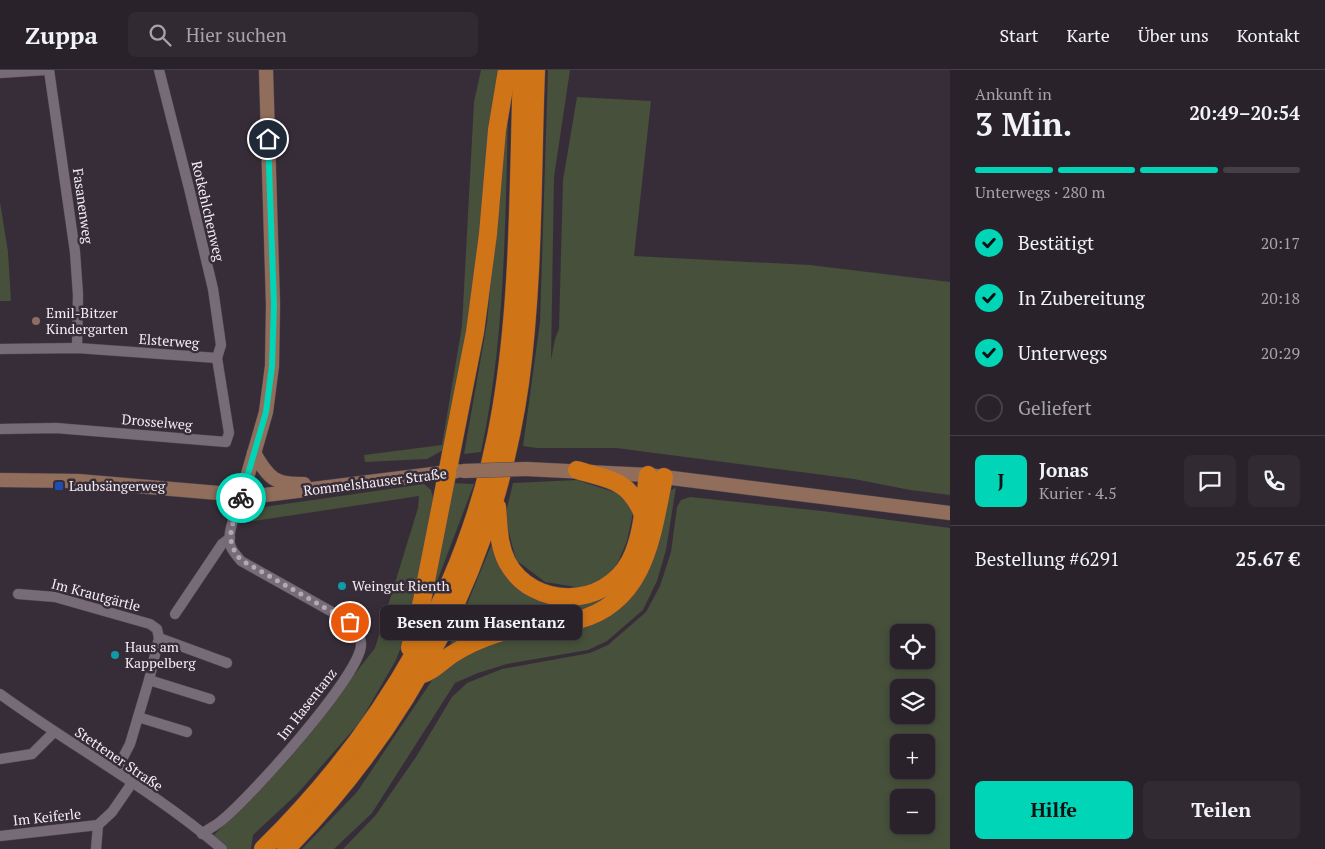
<!DOCTYPE html>
<html lang="de">
<head>
<meta charset="utf-8">
<style>
	:root { --surface:#29222a; --page:#312a32; --text:#f1f3f6; --muted:#a5a4a8; --line:#453f47; --accent:#01d5b7 }
	body { margin:0; font-family:"PT Serif",serif; background:var(--page); color:var(--text); height:100vh; display:flex; flex-direction:column; font-size:19px; white-space:nowrap }
	* { box-sizing:border-box; margin:0 }
	p { font-size:16px; color:var(--muted) }
	.icon { flex:none; width:28px; height:28px; fill:none; stroke:currentColor; stroke-width:2; stroke-linecap:round; stroke-linejoin:round }
	.map { position:relative; flex:1; overflow:hidden }
	.sheet { display:flex; flex-direction:column; background:var(--surface); width:375px }
	.sheet>* { flex:none }
	.tools { position:absolute; left:890px; top:554px; display:grid; gap:10px }
	.tools a { display:grid; place-items:center; width:45px; height:45px; border-radius:8px; background:var(--surface); box-shadow:0 2px 8px #0003,0 0 0 1px var(--line); font-size:25px }
	.pin { position:absolute; display:grid; place-items:center; width:42px; height:42px; color:#fff; margin:-21px; border:2px solid #fff; border-radius:50%; box-shadow:0 1px 5px #0007 }
	.courier { position:absolute; display:grid; place-items:center; width:50px; height:50px; margin:-25px; border:4px solid #01d5b7; border-radius:50%; background:#fff; color:#222; box-shadow:0 1px 6px #0007 }
	.bubble { position:absolute; height:35px; border-radius:8px; background:var(--surface); box-shadow:0 2px 8px #0003,0 0 0 1px var(--line); font-size:16px; font-weight:600; line-height:35px; text-align:center }
	.head em { font-style:normal; font-weight:600 }
	.head div { display:flex; flex-direction:column-reverse }
	.head { display:flex; align-items:center; justify-content:space-between; height:85px; padding:0 25px }
	h1 { font-size:32px; font-weight:600; line-height:38px }
	.bar { display:grid; grid-template-columns:repeat(4,1fr); gap:8px 5px; align-content:center; height:60px; padding:0 25px }
	.bar i { height:6px; border-radius:4px; background:var(--line) }
	.bar .on { background:var(--accent) }
	.bar p { grid-column:span 4 }
	.line { display:flex; align-items:center; gap:12px; padding:0 25px; border-top:1px solid var(--line) }
	.line div { flex:1 }
	.round { display:grid; place-items:center; flex:none; width:52px; height:52px; border-radius:8px; background:var(--page) }
	ol { padding:0 25px; list-style:none }
	li { display:flex; align-items:center; gap:15px; height:55px }
	li p { margin-inline-start:auto }
	li .icon { padding:5px; border-radius:50%; background:var(--accent); color:#111; stroke-width:4 }
	li:last-child { color:var(--muted) }
	li i { width:28px; height:28px; border:2px solid var(--line); border-radius:50% }
	.primary-button { display:flex; gap:10px; margin-top:auto; padding:10px 25px }
	.primary-button a { flex:1; height:58px; border-radius:8px; background:var(--accent); color:#111; font-size:20px; font-weight:600; line-height:58px; text-align:center }
	.primary-button a+a { background:var(--page); color:var(--text) }
	header { display:flex; align-items:center; gap:30px; box-sizing:border-box; height:70px; padding:0 25px; background:var(--surface); border-bottom:1px solid var(--line) }
	header strong { font-size:24px }
	nav { display:flex; gap:28px; margin-inline-start:auto; font-size:18px }
	.search { width:350px; height:45px; background:var(--page); display:flex; align-items:center; gap:12px; box-sizing:border-box; padding:0 18px; border-radius:8px; color:var(--muted); font-size:19px }
	main { display:flex; flex:1; min-height:0 }
	.map>svg:first-child { display:block }
</style>
</head>
<body>
<header>
<strong>Zuppa</strong>
<div class="search"><svg class="icon" aria-label="search" viewBox="0 0 24 24"><circle cx="10" cy="10" r="6"/><path d="M15 15l6 6"/></svg>Hier suchen</div>
<nav><a>Start</a><a>Karte</a><a>Über uns</a><a>Kontakt</a></nav>
</header>
<main>
<div class="map">
<svg width="950" height="779" viewBox="0 0 950 779">
	<rect width="100%" height="100%" fill="#372d38"/>
	<g fill="#46503a" fill-rule="evenodd">
		<path d="M481,0H501L491,41L486,115L471,242L445,379L427,389L365,392L364,385L442,375L462,256L474,32Z"/>
		<path d="M548,0H570L554,107L551,290L555,269L559,259L563,110L577,27L651,31L634,186L810,195L950,212V425L910,420L854,409L616,378H537L523,376L540,252Z"/>
		<path d="M509,14C505,136 507,262 481,382L464,384L487,253Z"/>
		<path d="M0,132L8,182L11,231H0Z"/>
		<path d="M577,410L626,426L633,443L627,471L618,492L607,507L582,518L545,512L516,490L505,447L513,413Z"/>
		<path d="M451,413L474,414L427,538Z"/>
		<path d="M424,414L431,420L433,428L411,550L396,590L360,652L298,723L253,765L251,779H228L213,766L286,692L375,578L418,438L419,426L248,452L257,438Z"/>
		<path d="M676,417L666,480L657,511L643,540L607,571L588,580L507,594L478,603L455,613L372,743L334,779H302L357,722L433,609L470,580L623,535L645,508L666,424Z"/>
		<path d="M690,427L822,441L950,458V779H343L375,746L416,687L452,627L467,613L502,599L590,583L608,575L646,542L660,516L671,482L677,437L681,430ZM899,562H926V590H899ZM899,618H926V645H899ZM899,672H926V700H899ZM899,728H926V755H899Z"/>
		<path d="M493,471L510,508L545,533L580,534L619,522L584,542L449,578Z"/>
	</g>
	<g fill="none" stroke-linecap="round" stroke-linejoin="round">
		<defs>
			<g id="street">
				<path d="M49,0L75,182L78,225L77,278"/>
				<path d="M0,3L46,0"/>
				<path d="M0,279L77,278L217,288"/>
				<path d="M0,359L56,358L226,372L229,363L217,288L221,275L213,219L189,118L159,0"/>
				<path d="M18,524L55,527L150,554L157,559L159,568L149,610L130,674L116,701"/>
				<path d="M175,544L222,474L230,468"/>
				<path d="M159,568L227,593"/>
				<path d="M149,610L210,629"/>
				<path d="M0,624C73,677 153,720 222,779"/>
				<path d="M138,647L187,662"/>
				<path d="M0,689L32,684L54,662"/>
				<path d="M202,764C208,759 215,756 221,751C248,730 360,606 361,575C361,565 356,559 350,552L241,491C238,487 233,482 231,477C225,464 238,439 242,425"/>
				<path d="M0,766L98,755L112,742L132,713"/>
				<path d="M96,779L98,755"/>
			</g>
			<g id="secondary">
				<path d="M254,383C268,408 275,415 304,414"/>
				<path d="M526,399L648,405L950,443"/>
				<path d="M0,410L78,411L242,425H265L457,401"/>
				<path d="M242,425L266,342L272,296L273,235L266,0"/>
			</g>
			<g id="highway">
				<path d="M577,400C610,410 627,409 642,442"/>
				<path d="M497,437C499,457 498,474 507,492C533,540 605,538 630,491C643,466 644,433 648,405"/>
				<path d="M410,578L422,531L475,262L488,164L497,60L507,0"/>
				<path d="M420,605C433,601 440,593 451,585C465,576 480,569 496,564C523,556 551,557 578,550C646,532 652,465 664,407"/>
				<path d="M263,779C385,659 473,510 501,340C520,228 518,113 522,0"/>
				<path d="M286,779C411,652 495,491 520,313C534,210 532,104 536,0"/>
			</g>
		</defs>
		<use href="#street" stroke="#514952" stroke-width="11"/>
		<use href="#secondary" stroke="#514952" stroke-width="15"/>
		<use href="#highway" stroke="#514952" stroke-width="19"/>
		<use href="#street" stroke="#776b78" stroke-width="10"/>
		<use href="#secondary" stroke="#916e5b" stroke-width="14"/>
		<use href="#highway" stroke="#cf7417" stroke-width="18"/>
		<defs>
			<path id="secondary-bridge" d="M463,401L526,399"/>
		</defs>
		<use href="#secondary-bridge" stroke="#514952" stroke-width="15" stroke-linecap="butt"/>
		<use href="#secondary-bridge" stroke="#916e5b" stroke-width="14"/>
	</g>
	<g fill="none" stroke-linecap="round" stroke-linejoin="round">
		<path stroke="#b2aab2" stroke-width="5" stroke-dasharray="0 9" d="M241,428C234,454 222,468 241,490L350,552"/>
		<path stroke="#01d5b7" stroke-width="6" d="M241,428L266,342L272,296L274,235L268,69"/>
	</g>
	<circle fill="#8d6e63" stroke="#372d38" stroke-width="2" cx="36" cy="251" r="5"/>
	<rect fill="#1a4fb4" stroke="#372d38" stroke-width="2" x="54" y="411" width="10" height="10" rx="2.5"/>
	<g fill="#0f9aa8" stroke="#372d38" stroke-width="2">
		<circle cx="342" cy="516" r="5"/>
		<circle cx="115" cy="585" r="5"/>
	</g>
	<g text-anchor="middle" stroke-width="5" stroke-linejoin="round" paint-order="stroke">
		<g font-size="14" fill="#f4edf4" stroke="#372d38">
			<text transform="translate(83 136) rotate(82)" y="5">Fasanenweg</text>
			<text transform="translate(208 141) rotate(77)" y="5">Rotkehlchenweg</text>
			<text transform="translate(169 271) rotate(4)" y="5">Elsterweg</text>
			<text transform="translate(157 352) rotate(5)" y="5">Drosselweg</text>
			<text transform="translate(375 412) rotate(-7)" y="5">Rommelshauser Straße</text>
			<text transform="translate(96 525) rotate(15)" y="5">Im Krautgärtle</text>
			<text transform="translate(307 634) rotate(-52)" y="5">Im Hasentanz</text>
			<text transform="translate(119 689) rotate(34)" y="5">Stettener Straße</text>
			<text transform="translate(47 747) rotate(-6)" y="5">Im Keiferle</text>
		</g>
		<g font-size="14" fill="#f4edf4" stroke="#372d38" text-anchor="start">
			<text x="46" y="248">Emil-Bitzer<tspan x="46" dy="16">Kindergarten</tspan></text>
			<text x="69" y="421">Laubsängerweg</text>
			<text x="352" y="521">Weingut Rienth</text>
			<text x="125" y="582">Haus am<tspan x="125" dy="16">Kappelberg</tspan></text>
		</g>
	</g>
</svg>
<div class="tools">
<a><svg class="icon" aria-label="locate" viewBox="0 0 24 24"><circle cx="12" cy="12" r="6"/><path d="M12 2v4M12 18v4M2 12h4M18 12h4"/></svg></a>
<a><svg class="icon" aria-label="layers" viewBox="0 0 24 24"><path d="M12 4l9 5-9 5-9-5zM3 14l9 5 9-5"/></svg></a>
<a>+</a>
<a>−</a>
</div>
<div class="pin" style="left:350px;top:552px;background:#ea580c"><svg class="icon" aria-label="bag" viewBox="0 0 24 24"><path d="M5 8h14l-1 12H6zM9 8a3 3 0 0 1 6 0"/></svg></div>
<div class="pin" style="left:268px;top:69px;background:#1f2937"><svg class="icon" aria-label="home" viewBox="0 0 24 24"><path d="M3 11l9-7 9 7M6 9v11h12V9"/></svg></div>
<div class="courier" style="left:241px;top:428px"><svg class="icon" aria-label="bike" viewBox="0 0 24 24"><circle cx="6" cy="16" r="4"/><circle cx="18" cy="16" r="4"/><path d="M6 16l4-8h5l3 8M10 8l3 8H6M13 5h3"/></svg></div>
<div class="bubble" style="left:380px;top:535px;width:202px">Besen zum Hasentanz</div>
</div>
<section class="sheet">
<div class="head"><div><h1>3 Min.</h1><p>Ankunft in</p></div><em>20:49–20:54</em></div>
<div class="bar"><i class="on"></i><i class="on"></i><i class="on"></i><i></i><p>Unterwegs · 280 m</p></div>
<ol>
<li><svg class="icon" aria-label="check" viewBox="0 0 24 24"><path d="M5 12l5 5 9-10"/></svg>Bestätigt<p>20:17</p></li>
<li><svg class="icon" aria-label="check" viewBox="0 0 24 24"><path d="M5 12l5 5 9-10"/></svg>In Zubereitung<p>20:18</p></li>
<li><svg class="icon" aria-label="check" viewBox="0 0 24 24"><path d="M5 12l5 5 9-10"/></svg>Unterwegs<p>20:29</p></li>
<li><i></i>Geliefert</li>
</ol>
<div class="line" style="height:90px"><b class="round" style="background:var(--accent);color:#111">J</b><div><b>Jonas</b><p>Kurier · 4.5</p></div><a class="round"><svg class="icon" aria-label="chat" viewBox="0 0 24 24"><path d="M4 5h16v11H9l-5 4z"/></svg></a><a class="round"><svg class="icon" aria-label="phone" viewBox="0 0 24 24"><path d="M5 4h4l2 5-3 2q2 4 5 5l2-3 5 2v4C11 20 4 13 5 4z"/></svg></a></div>
<div class="line" style="height:65px"><div>Bestellung #6291</div><b>25.67 €</b></div>
<div class="primary-button"><a>Hilfe</a><a>Teilen</a></div>
</section>
</main>
</body>
</html>
